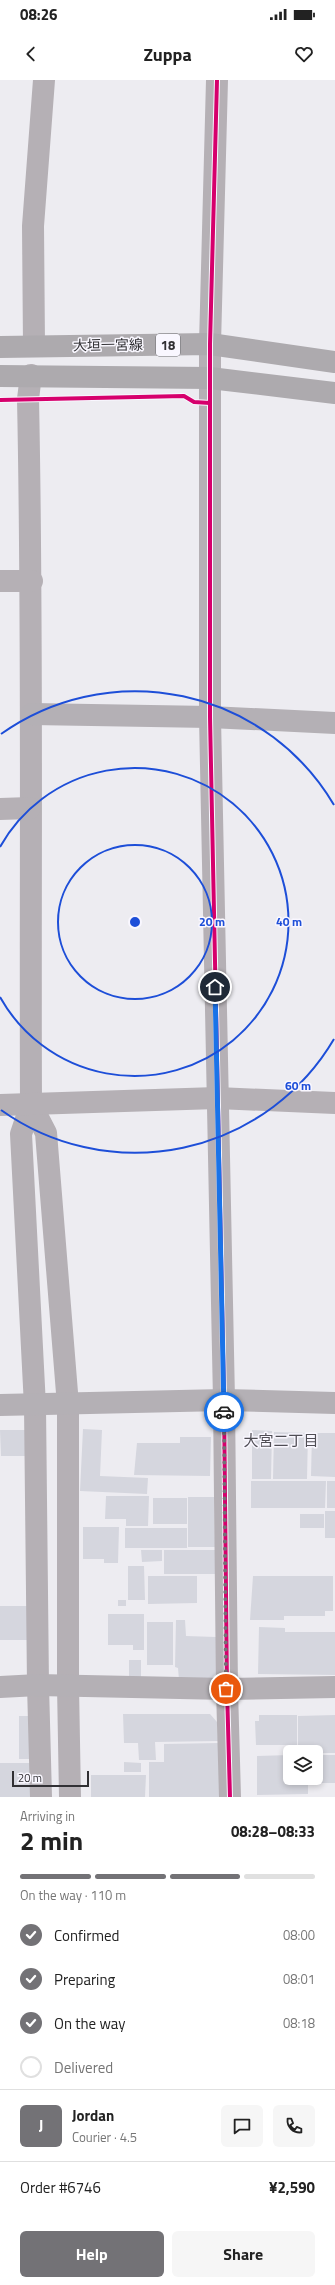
<!DOCTYPE html>
<html lang="en">
<head>
<meta charset="utf-8">
<style>
	:root { --surface:#fff; --page:#f6f6f6; --text:#222; --muted:#767676; --line:#e0e0e0; --accent:#737276 }
	body { margin:0; font-family:"Titillium Web","Noto Sans JP",sans-serif; background:var(--page); color:var(--text); height:100vh; display:flex; flex-direction:column; font-size:15px; white-space:nowrap }
	* { box-sizing:border-box; margin:0 }
	p { font-size:13px; color:var(--muted) }
	.icon { flex:none; width:22px; height:22px; fill:none; stroke:currentColor; stroke-width:2; stroke-linecap:round; stroke-linejoin:round }
	.map { position:relative; height:1717px; overflow:hidden }
	.drawer { display:flex; flex-direction:column; background:var(--surface); flex:1 }
	.drawer>* { flex:none }
	.fabs { position:absolute; left:283px; top:1665px; display:grid; gap:8px }
	.fabs a { display:grid; place-items:center; width:40px; height:40px; border-radius:6px; background:var(--surface); box-shadow:0 2px 6px #0003; font-size:20px }
	.scale { position:absolute; left:12px; bottom:10px; width:77px; box-sizing:border-box; padding-left:4px; border:2px solid #313034; border-top:0; font-size:11px; line-height:14px; white-space:nowrap; color:#313034; -webkit-text-stroke:3px #f9f7ff; paint-order:stroke }
	.pin { position:absolute; display:grid; place-items:center; width:34px; height:34px; color:#fff; margin:-17px; border:2px solid #fff; border-radius:50%; box-shadow:0 1px 4px #0007 }
	.courier { position:absolute; display:grid; place-items:center; width:40px; height:40px; margin:-20px; border:3px solid #1a73e8; border-radius:50%; background:#fff; color:#222; box-shadow:0 1px 5px #0007 }
	.headline em { font-style:normal; font-weight:700 }
	.headline div { display:flex; flex-direction:column-reverse }
	.headline { display:flex; align-items:center; justify-content:space-between; height:68px; padding:0 20px }
	h1 { font-size:26px; font-weight:700; line-height:30px }
	.bar { display:grid; grid-template-columns:repeat(4,1fr); gap:6px 4px; align-content:center; height:48px; padding:0 20px }
	.bar i { height:5px; border-radius:3px; background:var(--line) }
	.bar .on { background:var(--accent) }
	.bar p { grid-column:span 4 }
	.line { display:flex; align-items:center; gap:10px; padding:0 20px; border-top:1px solid var(--line) }
	.line div { flex:1 }
	.round { display:grid; place-items:center; flex:none; width:42px; height:42px; border-radius:6px; background:var(--page) }
	ol { padding:0 20px; list-style:none }
	li { display:flex; align-items:center; gap:12px; height:44px }
	li p { margin-inline-start:auto }
	li .icon { padding:4px; border-radius:50%; background:var(--accent); color:#fff; stroke-width:4 }
	li:last-child { color:var(--muted) }
	li i { width:22px; height:22px; border:2px solid var(--line); border-radius:50% }
	.cta { display:flex; gap:8px; margin-top:auto; padding:8px 20px }
	.cta a { flex:1; height:46px; border-radius:6px; background:var(--accent); color:#fff; font-size:16px; font-weight:700; line-height:46px; text-align:center }
	.cta a+a { background:var(--page); color:var(--text) }
	.status { display:flex; justify-content:space-between; align-items:center; height:28px; padding:0 20px; background:var(--surface); direction:ltr }
	.status svg { height:11px; fill:currentColor }
	header { display:flex; justify-content:space-between; align-items:center; height:52px; padding:0 20px; background:var(--surface); font-size:18px; font-weight:700 }
	.map>svg:first-child { display:block }
</style>
</head>
<body>
<div class="status"><b>08:26</b><svg viewBox="0 0 49 12"><path d="M0 12V9h3v3zM5 12V6h3v6zM10 12V3h3v9zM15 12V0h3v12zM26 1h20v11H26zM47 4h2v5h-2z"/></svg></div>
<header><svg class="icon" aria-label="back" viewBox="0 0 24 24"><path d="M15 5l-7 7 7 7"/></svg>Zuppa<svg class="icon" aria-label="heart" viewBox="0 0 24 24"><path d="M12 20l-8-8c-3-5 5-10 8-4 3-6 11-1 8 4z"/></svg></header>
<div class="map">
<svg width="335" height="1717" viewBox="0 0 335 1717">
	<rect width="100%" height="100%" fill="#edecf1"/>
	<g fill="#d5d6de">
		<path d="M83,1349L102,1350L100,1396L148,1398L147,1414L80,1411Z"/>
		<path d="M0,1350H25V1376H1Z"/>
		<path d="M252,1350L272,1351L271,1399H252Z"/>
		<path d="M274,1352L308,1353L307,1399H273Z"/>
		<path d="M312,1353H335V1397L311,1396Z"/>
		<path d="M180,1357H211L210,1396L134,1395L137,1363H180Z"/>
		<path d="M251,1401H326L325,1428H251Z"/>
		<rect x="327" y="1401" width="8" height="27"/>
		<path d="M106,1416H149L148,1446H126V1439H105Z"/>
		<path d="M188,1417H214L215,1467H188Z"/>
		<rect x="153" y="1418" width="34" height="26"/>
		<rect x="325" y="1431" width="10" height="27"/>
		<rect x="300" y="1434" width="24" height="14"/>
		<path d="M83,1447H119L118,1483H104V1479H83Z"/>
		<rect x="125" y="1448" width="62" height="20"/>
		<path d="M141,1470H162V1481L142,1482Z"/>
		<rect x="164" y="1470" width="51" height="24"/>
		<path d="M128,1486H144L145,1520H128Z"/>
		<path d="M148,1496H197V1523L148,1524Z"/>
		<path d="M253,1496H333V1531H325V1536H284V1540H250Z"/>
		<rect x="118" y="1520" width="8" height="6"/>
		<rect x="0" y="1526" width="31" height="34"/>
		<path d="M108,1534H144V1570H133V1565H108Z"/>
		<path d="M176,1540H185L186,1556L216,1557L217,1593L208,1601L179,1600L178,1588L175,1587Z"/>
		<rect x="147" y="1542" width="26" height="43"/>
		<path d="M259,1547L285,1548V1552H335V1595L258,1594Z"/>
		<rect x="129" y="1580" width="12" height="20"/>
		<path d="M123,1634H210L217,1642L218,1661L155,1662L156,1680H139L138,1663H124Z"/>
		<path d="M259,1635H297V1665H256L255,1641H259Z"/>
		<path d="M335,1635V1673H320V1669H298V1636Z"/>
		<path d="M19,1636H33L38,1679H19Z"/>
		<path d="M219,1663V1717H149V1682H164V1664Z"/>
		<path d="M290,1675V1698H308V1714L257,1715V1676Z"/>
		<path d="M316,1675H335V1703H313V1698H316Z"/>
		<path d="M124,1682L141,1683V1692H124Z"/>
		<path d="M0,1683H38L39,1717H0Z"/>
		<path d="M91,1695H146L145,1717H91Z"/>
	</g>
	<g fill="none" stroke-linecap="round" stroke-linejoin="round">
		<g stroke="#b5b0b5" stroke-width="22">
			<path d="M217,0L210,264V637L224,1320L227,1609L230,1717"/>
			<path d="M34,266L33,146L44,0"/>
			<path d="M31,295L28,319C33,554 30,789 31,1024L21,1054L35,1326L38,1605L41,1717"/>
			<path d="M0,501H32"/>
			<path d="M0,729L30,728"/>
			<path d="M31,1024L46,1053L68,1325V1606L70,1717"/>
			<path d="M0,1025L217,1018L335,1023"/>
		</g>
		<g stroke="#b4b0b5" stroke-width="22">
			<path d="M32,634L210,637L335,643"/>
			<path d="M0,1325L224,1320L335,1323"/>
			<path d="M0,1607L38,1605L227,1609L335,1607"/>
		</g>
		<g stroke="#adaaae" stroke-width="22">
			<path d="M0,267L210,264L335,282"/>
			<path d="M0,296L210,298L335,313"/>
		</g>
		<defs>
			<g id="cycleway">
				<path d="M217,0L210,264V637L224,1320L227,1609L230,1717"/>
				<path d="M0,320L184,316L194,322L210,323"/>
			</g>
		</defs>
		<use href="#cycleway" stroke="#f9f7ff" stroke-width="6"/>
		<use href="#cycleway" stroke="#d6006c" stroke-width="4"/>
	</g>
	<g fill="none" stroke-linecap="round" stroke-linejoin="round">
		<path stroke="#737276" stroke-width="4" stroke-dasharray="0 7.2" d="M224,1332L226,1609"/>
		<path stroke="#1a73e8" stroke-width="5" d="M215,907L224,1332"/>
	</g>
	<g fill="none" stroke="#1d4ed8" stroke-width="2">
		<circle cx="135" cy="842" r="77"/>
		<path d="M0 767A154 154 0 1 1 0 917"/>
		<path d="M334 959A231 231 0 0 1 1 1030M1 654A231 231 0 0 1 334 725"/>
	</g>
	<g text-anchor="middle" stroke-width="3" stroke-linejoin="round" paint-order="stroke">
		<rect fill="#f9f7ff" stroke="#6d6c71" stroke-width="1" x="156" y="254" width="24" height="22" rx="3"/>
		<g font-size="13" font-weight="bold" fill="#313034">
			<text x="168" y="270">18</text>
		</g>
		<g font-size="14" fill="#313034" stroke="#f9f7ff">
			<text transform="translate(108 265) rotate(-1)" y="5">大垣一宮線</text>
		</g>
		<g font-size="15" fill="#4f4d54" stroke="#f9f7ff">
			<text x="281" y="1366">大宮二丁目</text>
		</g>
	</g>
	<circle cx="135" cy="842" r="6" fill="#1d4ed8" stroke="#f9f7ff" stroke-width="2"/>
	<g font-size="12" text-anchor="middle" font-weight="bold" fill="#1d4ed8" stroke="#f9f7ff" stroke-width="3" stroke-linejoin="round" paint-order="stroke">
		<text x="212" y="846">20 m</text>
		<text x="289" y="846">40 m</text>
		<text x="298" y="1010">60 m</text>
	</g>
</svg>
<div class="fabs">
<a><svg class="icon" aria-label="layers" viewBox="0 0 24 24"><path d="M12 4l9 5-9 5-9-5zM3 14l9 5 9-5"/></svg></a>
</div>
<div class="scale">20 m</div>
<div class="pin" style="left:226px;top:1609px;background:#ea580c"><svg class="icon" aria-label="bag" viewBox="0 0 24 24"><path d="M5 8h14l-1 12H6zM9 8a3 3 0 0 1 6 0"/></svg></div>
<div class="pin" style="left:215px;top:907px;background:#1f2937"><svg class="icon" aria-label="home" viewBox="0 0 24 24"><path d="M3 11l9-7 9 7M6 9v11h12V9"/></svg></div>
<div class="courier" style="left:224px;top:1332px"><svg class="icon" aria-label="car" viewBox="0 0 24 24"><path d="M5 17H2v-5l4-1 3-4h7l3 4 3 1v5h-3M9 17h6M6 11h13"/><circle cx="7" cy="17" r="2"/><circle cx="17" cy="17" r="2"/></svg></div>
</div>
<section class="drawer">
<div class="headline"><div><h1>2 min</h1><p>Arriving in</p></div><em>08:28–08:33</em></div>
<div class="bar"><i class="on"></i><i class="on"></i><i class="on"></i><i></i><p>On the way · 110 m</p></div>
<ol>
<li><svg class="icon" aria-label="check" viewBox="0 0 24 24"><path d="M5 12l5 5 9-10"/></svg>Confirmed<p>08:00</p></li>
<li><svg class="icon" aria-label="check" viewBox="0 0 24 24"><path d="M5 12l5 5 9-10"/></svg>Preparing<p>08:01</p></li>
<li><svg class="icon" aria-label="check" viewBox="0 0 24 24"><path d="M5 12l5 5 9-10"/></svg>On the way<p>08:18</p></li>
<li><i></i>Delivered</li>
</ol>
<div class="line" style="height:72px"><b class="round" style="background:var(--accent);color:#fff">J</b><div><b>Jordan</b><p>Courier · 4.5</p></div><a class="round"><svg class="icon" aria-label="chat" viewBox="0 0 24 24"><path d="M4 5h16v11H9l-5 4z"/></svg></a><a class="round"><svg class="icon" aria-label="phone" viewBox="0 0 24 24"><path d="M5 4h4l2 5-3 2q2 4 5 5l2-3 5 2v4C11 20 4 13 5 4z"/></svg></a></div>
<div class="line" style="height:52px"><div>Order #6746</div><b>¥2,590</b></div>
<div class="cta"><a>Help</a><a>Share</a></div>
</section>
</body>
</html>
